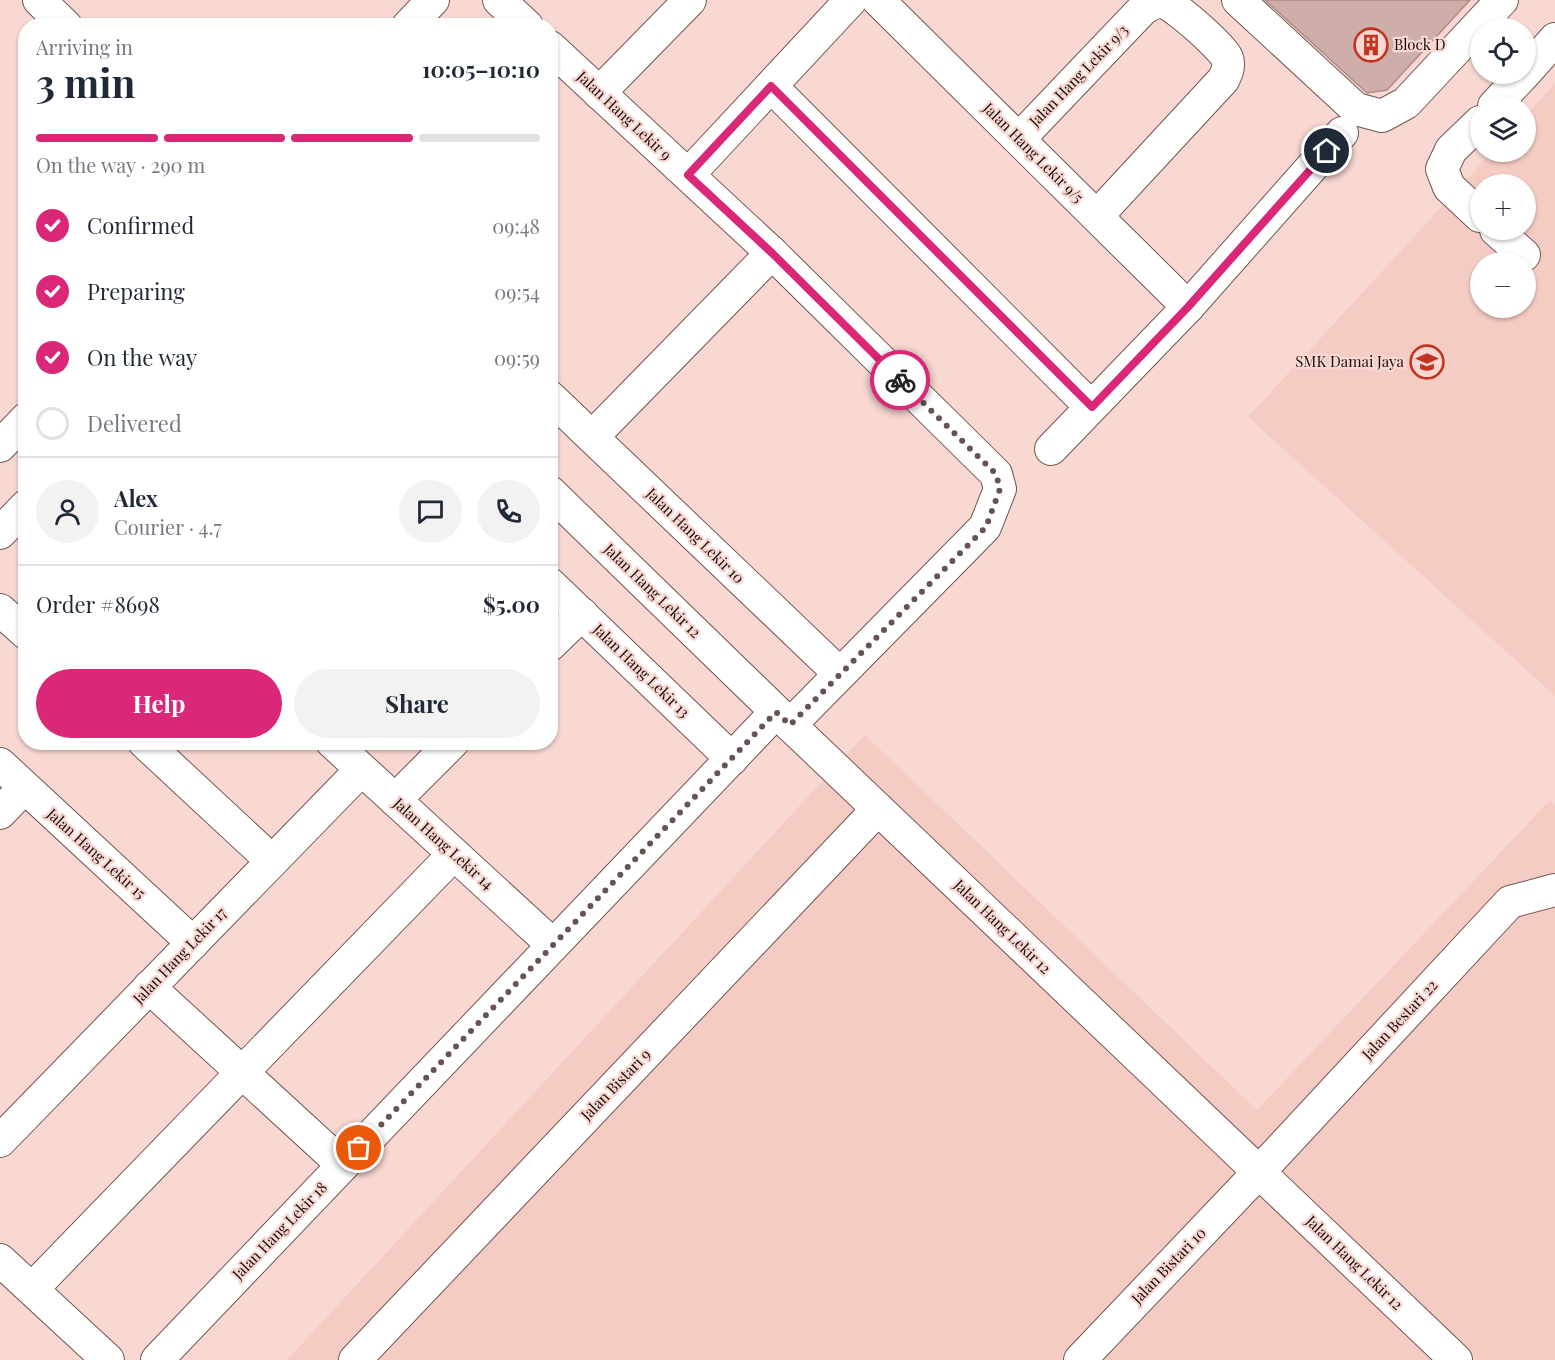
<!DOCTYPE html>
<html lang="en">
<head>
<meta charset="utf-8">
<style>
	:root { --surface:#fff; --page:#f2f2f3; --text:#1f2937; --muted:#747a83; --line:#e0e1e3; --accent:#db2777 }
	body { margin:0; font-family:"Playfair Display",serif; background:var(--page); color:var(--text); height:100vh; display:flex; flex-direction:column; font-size:22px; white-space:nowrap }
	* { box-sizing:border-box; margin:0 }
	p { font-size:20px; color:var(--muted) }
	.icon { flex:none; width:33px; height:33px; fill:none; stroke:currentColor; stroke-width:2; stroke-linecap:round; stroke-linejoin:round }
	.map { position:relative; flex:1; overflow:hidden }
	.panel { position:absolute; left:18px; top:18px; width:540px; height:732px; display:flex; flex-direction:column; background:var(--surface); border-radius:24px; box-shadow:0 2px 4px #0004 }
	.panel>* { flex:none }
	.fabs { position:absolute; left:1470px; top:18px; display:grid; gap:12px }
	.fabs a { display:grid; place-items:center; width:66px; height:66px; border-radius:50%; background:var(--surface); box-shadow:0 2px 4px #0004; font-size:30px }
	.pin { position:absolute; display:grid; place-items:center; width:51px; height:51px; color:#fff; margin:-26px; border:3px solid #fff; border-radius:50%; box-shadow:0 2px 6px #0007 }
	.courier { position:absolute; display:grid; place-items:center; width:60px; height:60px; margin:-30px; border:4px solid #db2777; border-radius:50%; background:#fff; color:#222; box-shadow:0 2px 8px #0007 }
	.head em { font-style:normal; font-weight:700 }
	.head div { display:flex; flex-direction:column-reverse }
	.head { display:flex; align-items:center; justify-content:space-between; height:102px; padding:0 18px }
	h1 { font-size:39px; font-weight:700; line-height:45px }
	.bar { display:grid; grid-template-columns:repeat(4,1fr); gap:9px 6px; align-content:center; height:72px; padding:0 18px }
	.bar i { height:8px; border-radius:4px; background:var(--line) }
	.bar .selected { background:var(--accent) }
	.bar p { grid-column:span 4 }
	.line { display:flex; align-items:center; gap:15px; padding:0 18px; border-top:2px solid var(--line) }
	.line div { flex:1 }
	.round { display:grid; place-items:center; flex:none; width:63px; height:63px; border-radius:32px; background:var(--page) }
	ol { padding:0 18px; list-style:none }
	li { display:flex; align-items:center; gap:18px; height:66px }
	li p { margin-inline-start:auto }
	li .icon { padding:6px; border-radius:50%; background:var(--accent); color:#fff; stroke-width:4 }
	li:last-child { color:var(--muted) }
	li i { width:33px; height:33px; border:3px solid var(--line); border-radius:50% }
	.cta { display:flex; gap:12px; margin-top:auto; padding:12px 18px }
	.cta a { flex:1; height:69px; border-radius:36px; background:var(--accent); color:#fff; font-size:24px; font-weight:700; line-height:69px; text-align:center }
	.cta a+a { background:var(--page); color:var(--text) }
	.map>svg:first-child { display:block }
</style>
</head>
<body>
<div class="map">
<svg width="1555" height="1360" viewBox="0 0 1555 1360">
	<rect width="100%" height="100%" fill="#f9d8d2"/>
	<g fill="#f5ccc4" fill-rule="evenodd">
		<path d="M1555,83V696L1248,417L1492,152H1526V115ZM1480,184H1526V230H1480ZM1480,262H1526V308H1480Z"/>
		<path d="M865,735L1257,1110L1550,800L1555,804V1360H287Z"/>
	</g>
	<path fill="#ceaea8" stroke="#ac8d87" stroke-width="1.5" d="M1265,0H1470L1387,90L1367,93Z"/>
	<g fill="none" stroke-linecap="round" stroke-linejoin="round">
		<defs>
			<g id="minor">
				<path d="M39,0L66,26"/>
				<path d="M499,0L527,26"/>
				<path d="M878,0L1188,307"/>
				<path d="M1238,0L1356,109L1382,116L1406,103L1502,0"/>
				<path d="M408,26L433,0"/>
				<path d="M550,47L772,253L996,474L1000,489L985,527L790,725"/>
				<path d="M1526,72L1555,39"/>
				<path d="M771,86L1091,407"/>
				<path d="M599,93L690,0"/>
				<path d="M1494,106L1524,74"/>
				<path d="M1480,122L1451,150L1442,169L1449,187L1480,216"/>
				<path d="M1019,139L1143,9C1150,5 1156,0 1165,3C1176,6 1222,47 1227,58C1230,66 1227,73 1223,80L1097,216"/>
				<path d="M688,175L851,0"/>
				<path d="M1496,230L1524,255"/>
				<path d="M550,397L840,674"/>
				<path d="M592,437L772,253"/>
				<path d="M0,446L26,419"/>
				<path d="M1051,449L1188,307L1342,133"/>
				<path d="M550,492L790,725L1456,1360"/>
				<path d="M0,533L26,506"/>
				<path d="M550,584L732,759"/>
				<path d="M0,610L26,633"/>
				<path d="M550,645L582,614"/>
				<path d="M144,742L272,861"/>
				<path d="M332,742L553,945"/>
				<path d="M0,764L193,943"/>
				<path d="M395,800L453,742"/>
				<path d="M0,813L24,788"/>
				<path d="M149,987L343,1165"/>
				<path d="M0,1141L361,770"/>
				<path d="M0,1260L108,1360"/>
				<path d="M32,1289L454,854"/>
				<path d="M157,1360L776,712"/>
				<path d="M355,1360L878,809"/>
				<path d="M1080,1360L1259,1172L1510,902L1555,890"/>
			</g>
		</defs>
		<use href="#minor" stroke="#725651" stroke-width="34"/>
		<use href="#minor" stroke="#fff" stroke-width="32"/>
	</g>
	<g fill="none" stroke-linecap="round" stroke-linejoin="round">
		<path stroke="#675451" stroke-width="6" stroke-dasharray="0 10.8" d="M359,1148L776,712L790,725L986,527L1000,489L996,474L900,380"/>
		<path stroke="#db2777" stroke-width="8" d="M900,380L772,253L688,175L771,86L1092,407L1188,307L1327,151"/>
	</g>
	<defs>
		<symbol id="building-ring" viewBox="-11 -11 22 22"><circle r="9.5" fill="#f9d8d2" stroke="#c03421" stroke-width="1.5"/><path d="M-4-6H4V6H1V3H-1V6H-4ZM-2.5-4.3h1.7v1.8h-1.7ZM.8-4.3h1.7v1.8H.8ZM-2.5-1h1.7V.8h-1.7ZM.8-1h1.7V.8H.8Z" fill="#c03421"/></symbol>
		<symbol id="school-ring" viewBox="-11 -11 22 22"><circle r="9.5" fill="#f9d8d2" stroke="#c03421" stroke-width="1.5"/><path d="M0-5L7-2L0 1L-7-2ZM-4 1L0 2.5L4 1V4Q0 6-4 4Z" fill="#c03421"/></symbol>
	</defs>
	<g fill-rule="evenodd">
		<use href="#building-ring" x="1352" y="26" width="38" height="38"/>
		<use href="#school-ring" x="1408" y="343" width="38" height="38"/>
	</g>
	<g text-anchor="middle" stroke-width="4.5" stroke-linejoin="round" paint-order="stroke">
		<g font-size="15" fill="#180d0b" stroke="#f9d8d2" text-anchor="start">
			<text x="1394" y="50">Block D</text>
			<text x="1404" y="367" text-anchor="end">SMK Damai Jaya</text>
		</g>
		<g font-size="15" fill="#180d0b" stroke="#f9d8d2">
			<text transform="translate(1079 76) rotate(-46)" y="5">Jalan Hang Lekir 9/3</text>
			<text transform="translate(624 116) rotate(43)" y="5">Jalan Hang Lekir 9</text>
			<text transform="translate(1033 153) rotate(45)" y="5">Jalan Hang Lekir 9/5</text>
			<text transform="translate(695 536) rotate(44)" y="5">Jalan Hang Lekir 10</text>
			<text transform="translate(652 591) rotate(44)" y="5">Jalan Hang Lekir 12</text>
			<text transform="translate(641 671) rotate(44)" y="5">Jalan Hang Lekir 13</text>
			<text transform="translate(443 844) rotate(42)" y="5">Jalan Hang Lekir 14</text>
			<text transform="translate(96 854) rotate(42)" y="5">Jalan Hang Lekir 15</text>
			<text transform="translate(1002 927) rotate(44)" y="5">Jalan Hang Lekir 12</text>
			<text transform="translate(180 956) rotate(-46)" y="5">Jalan Hang Lekir 17</text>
			<text transform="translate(1400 1020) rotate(-47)" y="5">Jalan Bestari 22</text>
			<text transform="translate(616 1085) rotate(-46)" y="5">Jalan Bistari 9</text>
			<text transform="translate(280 1231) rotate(-46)" y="5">Jalan Hang Lekir 18</text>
			<text transform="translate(1354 1263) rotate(44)" y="5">Jalan Hang Lekir 12</text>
			<text transform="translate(1169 1266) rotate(-46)" y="5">Jalan Bistari 10</text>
		</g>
	</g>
</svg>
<div class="fabs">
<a><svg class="icon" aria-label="locate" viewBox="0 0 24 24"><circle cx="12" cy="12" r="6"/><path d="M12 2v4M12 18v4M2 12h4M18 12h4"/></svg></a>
<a><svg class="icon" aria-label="layers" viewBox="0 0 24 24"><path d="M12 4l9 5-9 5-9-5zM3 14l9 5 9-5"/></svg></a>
<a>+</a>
<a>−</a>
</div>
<div class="pin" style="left:359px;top:1148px;background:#ea580c"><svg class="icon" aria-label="bag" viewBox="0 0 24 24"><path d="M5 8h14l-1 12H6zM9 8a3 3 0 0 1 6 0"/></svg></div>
<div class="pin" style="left:1327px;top:151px;background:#1f2937"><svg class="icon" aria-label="home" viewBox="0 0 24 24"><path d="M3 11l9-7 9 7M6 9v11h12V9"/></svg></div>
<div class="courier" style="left:900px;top:380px"><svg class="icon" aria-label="bike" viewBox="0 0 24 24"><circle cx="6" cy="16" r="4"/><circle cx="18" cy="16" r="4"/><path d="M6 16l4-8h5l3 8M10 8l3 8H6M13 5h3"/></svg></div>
<section class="panel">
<div class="head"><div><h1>3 min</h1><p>Arriving in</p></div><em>10:05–10:10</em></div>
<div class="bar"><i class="selected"></i><i class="selected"></i><i class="selected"></i><i></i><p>On the way · 290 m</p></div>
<ol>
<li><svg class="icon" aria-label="check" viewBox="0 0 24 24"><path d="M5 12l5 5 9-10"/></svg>Confirmed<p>09:48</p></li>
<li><svg class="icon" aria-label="check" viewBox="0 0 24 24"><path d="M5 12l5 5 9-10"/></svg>Preparing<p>09:54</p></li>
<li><svg class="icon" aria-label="check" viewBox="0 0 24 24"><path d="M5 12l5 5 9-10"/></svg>On the way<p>09:59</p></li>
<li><i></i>Delivered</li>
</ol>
<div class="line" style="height:108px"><a class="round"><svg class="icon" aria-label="person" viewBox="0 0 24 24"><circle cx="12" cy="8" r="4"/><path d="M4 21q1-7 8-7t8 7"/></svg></a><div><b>Alex</b><p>Courier · 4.7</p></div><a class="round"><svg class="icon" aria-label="chat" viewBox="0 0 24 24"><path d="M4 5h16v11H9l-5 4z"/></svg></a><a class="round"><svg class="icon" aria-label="phone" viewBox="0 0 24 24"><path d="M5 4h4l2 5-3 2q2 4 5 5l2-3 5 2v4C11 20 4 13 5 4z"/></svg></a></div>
<div class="line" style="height:78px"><div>Order #8698</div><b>$5.00</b></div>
<div class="cta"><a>Help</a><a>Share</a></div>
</section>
</div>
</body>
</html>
